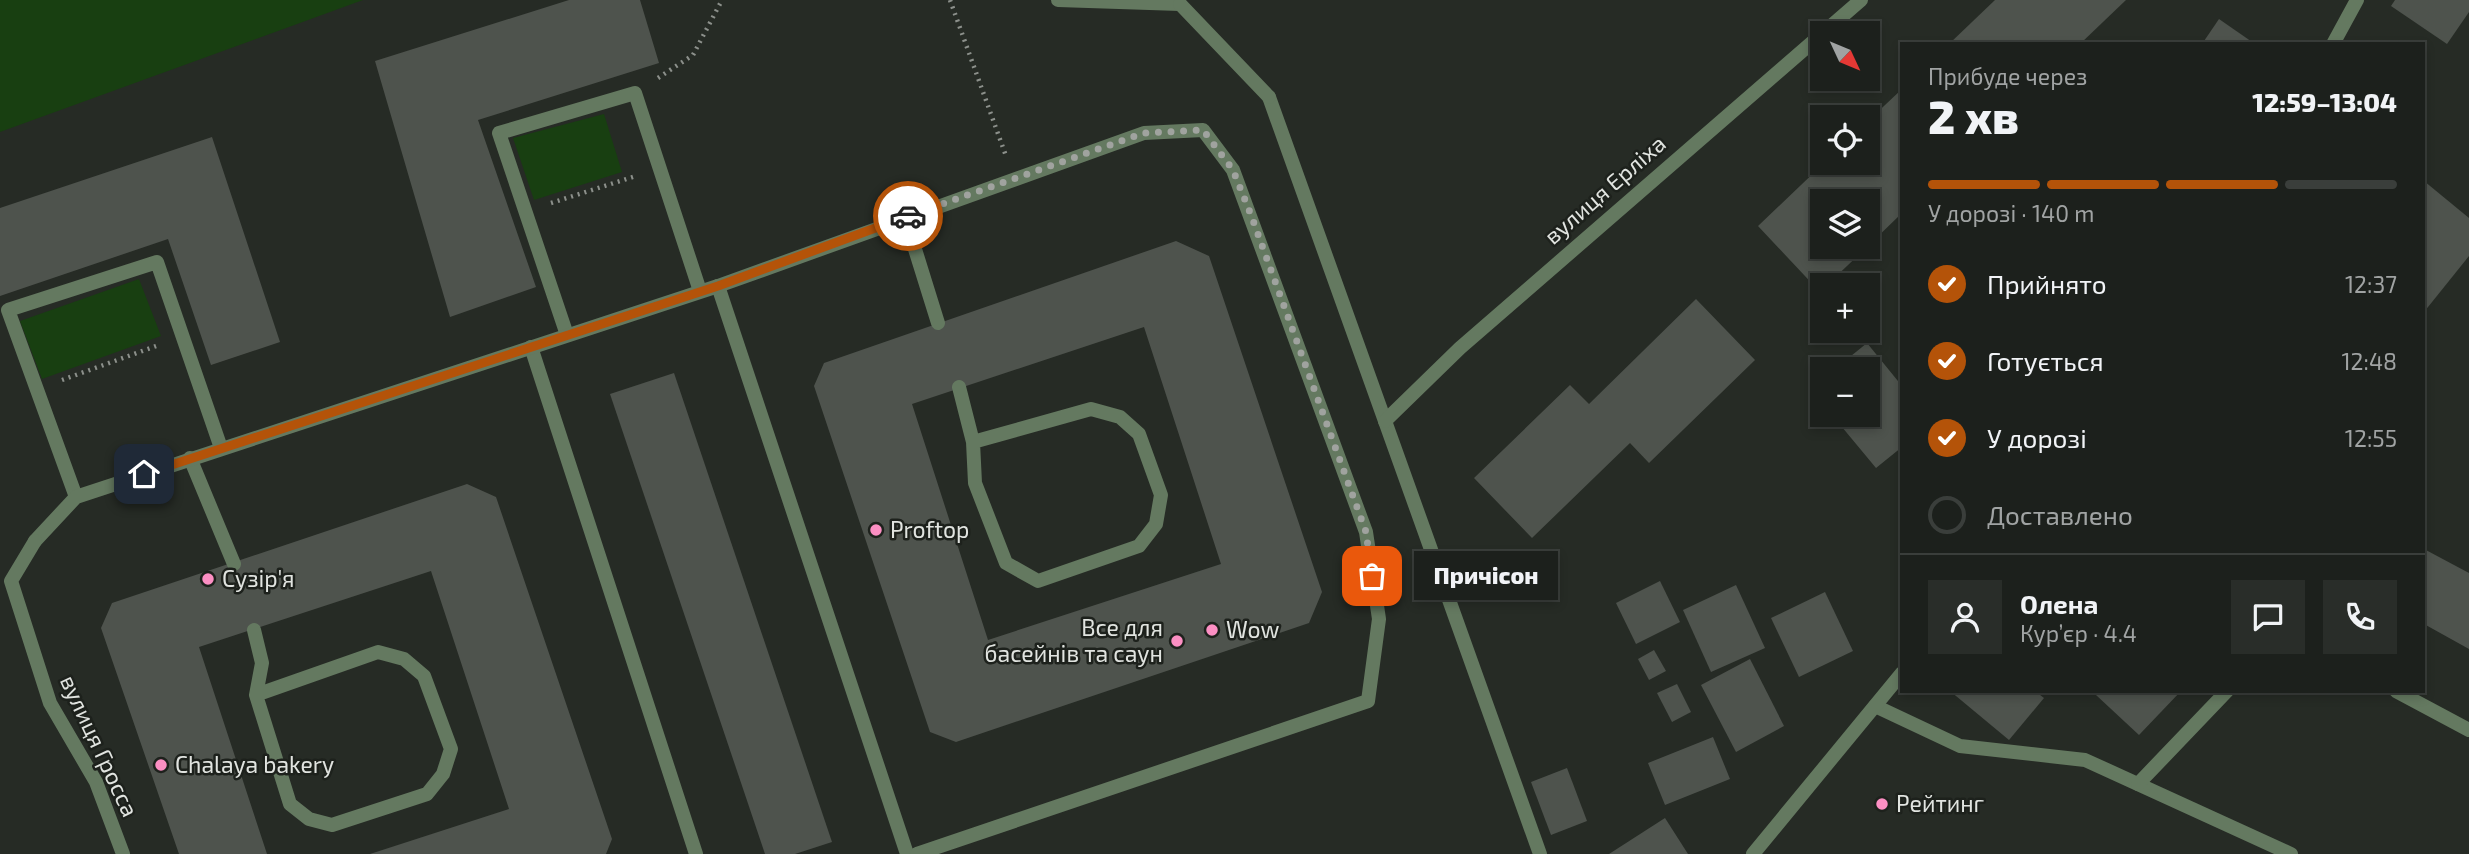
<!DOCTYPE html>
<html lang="uk">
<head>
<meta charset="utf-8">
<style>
	:root { --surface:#1c201c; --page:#292d29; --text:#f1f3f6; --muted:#a0a3a3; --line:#3a3e3b; --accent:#b45309 }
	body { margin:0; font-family:"Exo 2",sans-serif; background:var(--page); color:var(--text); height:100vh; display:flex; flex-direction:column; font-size:26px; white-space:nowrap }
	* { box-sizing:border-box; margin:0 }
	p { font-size:23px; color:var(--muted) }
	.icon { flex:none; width:38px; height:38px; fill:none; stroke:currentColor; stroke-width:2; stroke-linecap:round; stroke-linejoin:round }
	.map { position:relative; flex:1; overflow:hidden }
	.drawer { position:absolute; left:1900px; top:42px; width:525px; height:651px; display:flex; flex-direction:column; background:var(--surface); border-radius:0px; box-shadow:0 4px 10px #0003,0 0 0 2px var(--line) }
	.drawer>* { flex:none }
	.needle { width:46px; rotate:134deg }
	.tools { position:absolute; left:1810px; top:21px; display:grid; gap:14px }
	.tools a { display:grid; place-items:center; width:70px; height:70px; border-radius:0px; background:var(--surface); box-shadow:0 4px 10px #0003,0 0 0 2px var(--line); font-size:35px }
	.pin { position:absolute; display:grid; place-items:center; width:60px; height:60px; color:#fff; margin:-30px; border-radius:14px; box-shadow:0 4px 10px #0006 }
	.courier { position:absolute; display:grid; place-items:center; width:70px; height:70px; margin:-35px; border:5px solid #b45309; border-radius:50%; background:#fff; color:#222; box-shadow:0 2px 9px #0007 }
	.bubble { position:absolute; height:49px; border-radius:0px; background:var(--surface); box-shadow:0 4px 10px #0003,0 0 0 2px var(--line); font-size:23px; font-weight:800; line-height:49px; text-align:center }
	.headline em { font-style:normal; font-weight:800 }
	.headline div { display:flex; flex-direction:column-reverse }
	.headline { display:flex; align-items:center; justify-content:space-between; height:119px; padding:0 28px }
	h1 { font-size:46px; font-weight:800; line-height:52px }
	.bar { display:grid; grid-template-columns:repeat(4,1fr); gap:10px 7px; align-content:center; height:84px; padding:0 28px }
	.bar i { height:9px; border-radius:5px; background:var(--line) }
	.bar .selected { background:var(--accent) }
	.bar p { grid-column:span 4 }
	.line { display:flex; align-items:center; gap:18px; padding:0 28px; border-top:2px solid var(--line) }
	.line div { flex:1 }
	.round { display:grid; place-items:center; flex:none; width:74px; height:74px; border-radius:0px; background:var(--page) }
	ol { padding:0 28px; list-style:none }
	li { display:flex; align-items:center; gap:21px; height:77px }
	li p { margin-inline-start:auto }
	li .icon { padding:7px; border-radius:50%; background:var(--accent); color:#fff; stroke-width:4 }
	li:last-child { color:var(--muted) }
	li i { width:38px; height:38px; border:4px solid var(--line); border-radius:50% }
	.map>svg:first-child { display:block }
</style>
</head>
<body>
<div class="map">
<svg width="2469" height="854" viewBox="0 0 2469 854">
	<rect width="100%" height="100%" fill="#262b25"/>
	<g fill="#183f11">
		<path d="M0,0H363L0,132Z"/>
		<path d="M604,114L622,172L534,200L513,138Z"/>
		<path d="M139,279L161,336L42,379L20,321Z"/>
	</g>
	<g fill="#4e534d" fill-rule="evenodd">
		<path d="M569,0H640L659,63L478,120L536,287L450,317L375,61Z"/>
		<path d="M1995,0H2126L2080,44H1949Z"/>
		<path d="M2395,0H2469V12L2447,44L2391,6Z"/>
		<path d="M2219,19L2255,44H2202Z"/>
		<path d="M1902,89V213L1867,247V201H1822V247H1867L1827,285H1822L1820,292L1758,226L1824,163H1867V122Z"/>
		<path d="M212,137L280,342L211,365L168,239L0,296V208Z"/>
		<path d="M2424,181L2469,218V256L2424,312Z"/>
		<path d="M1176,241L1209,256L1322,592L1309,623L956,742L930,732L814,386L824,363ZM1144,327L1221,564L988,640L912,404Z"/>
		<path d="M1696,299L1755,360L1649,463L1630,443L1532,538L1474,478L1570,385L1589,404Z"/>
		<path d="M1867,343L1902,386V447L1876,468L1832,415H1867V369H1835Z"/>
		<path d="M674,373L832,842L795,854H765L610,394Z"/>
		<path d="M467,484L496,497L612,839L606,854H370L509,809L431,571L199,647L267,854H179L101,628L112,603Z"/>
		<path d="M2424,549L2469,573V649L2424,624Z"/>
		<path d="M1660,581L1680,622L1636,644L1616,603Z"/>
		<path d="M1736,585L1765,648L1711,672L1683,610Z"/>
		<path d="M1825,592L1853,651L1799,677L1771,618Z"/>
		<path d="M1654,650L1666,671L1649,680L1638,659Z"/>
		<path d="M1750,659L1784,726L1736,752L1701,685Z"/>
		<path d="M1677,684L1691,712L1672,722L1657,693Z"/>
		<path d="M1950,691H2035L2044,698L2009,740Z"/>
		<path d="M2100,691H2181L2139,735L2096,695Z"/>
		<path d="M1713,737L1730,779L1665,805L1648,763Z"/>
		<path d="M1567,768L1587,821L1551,835L1531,782Z"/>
		<path d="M1665,818L1688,854H1609Z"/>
	</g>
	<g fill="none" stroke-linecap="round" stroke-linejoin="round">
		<g stroke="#8c908b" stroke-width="4.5" stroke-dasharray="2 5" stroke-linecap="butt">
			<path d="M950,0L1006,156"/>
			<path d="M658,78L693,55L722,0"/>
			<path d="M551,203L636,176"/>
			<path d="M62,380L159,345"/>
		</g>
		<g stroke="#647960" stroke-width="14">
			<path d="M1058,0L1180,4"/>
			<path d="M1269,97L1540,854"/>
			<path d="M905,217L938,323"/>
			<path d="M718,286L907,854"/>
			<path d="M567,335L499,133L635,93L700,291"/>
			<path d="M531,347L696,854"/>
			<path d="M959,387L973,442L975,483L1006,563L1038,581L1139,546L1156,524L1161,495L1139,434L1120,417L1091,409L973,442"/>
			<path d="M190,458L234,564"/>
			<path d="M76,497L8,310L157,262L221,448"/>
			<path d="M35,541L76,497L718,286L1144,133L1203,130L1233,170L1366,532L1379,619L1368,701L917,854"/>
			<path d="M254,630L262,663L256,695L290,804L309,819L332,825L427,794L443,774L451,749L424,676L404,659L378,652L256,695"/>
			<path d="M2396,691L2469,730"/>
			<path d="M1875,706L1960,746L2085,760L2291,854"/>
			<path d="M2138,784L2227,691"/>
		</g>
		<g stroke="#647960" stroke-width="14">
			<path d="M1180,4L1269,97"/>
			<path d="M1385,421L1460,348L1861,0"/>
			<path d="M35,541L11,581L50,703L96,782L123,854"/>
		</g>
		<g stroke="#647960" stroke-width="14">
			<path d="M2333,44L2357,0"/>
			<path d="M1753,854L1902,673"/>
		</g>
	</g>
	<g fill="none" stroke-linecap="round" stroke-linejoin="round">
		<path stroke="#a0a39f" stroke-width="7" stroke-dasharray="0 12.6" d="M908,216L1144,133L1203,130L1233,170L1251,215L1366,532L1372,576"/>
		<path stroke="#b45309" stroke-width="9" d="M144,474L718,286L908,216"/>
	</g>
	<g fill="#fc8fc3" stroke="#1d211c" stroke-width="2.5">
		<circle cx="876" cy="530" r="7"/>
		<circle cx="208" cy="579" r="7"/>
		<circle cx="1212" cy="630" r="7"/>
		<circle cx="1177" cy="641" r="7"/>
		<circle cx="161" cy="765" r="7"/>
		<circle cx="1882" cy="804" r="7"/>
	</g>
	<g text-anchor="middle" stroke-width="5" stroke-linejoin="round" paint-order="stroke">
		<g font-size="23" fill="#e1e4e0" stroke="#1d211c">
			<text transform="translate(1605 190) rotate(-41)" y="8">вулиця Ерліха</text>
			<text transform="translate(99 746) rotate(65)" y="8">вулиця Гросса</text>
		</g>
		<g font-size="23" fill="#e1e4e0" stroke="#1d211c" text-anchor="start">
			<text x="890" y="538">Proftop</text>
			<text x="222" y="587">Сузір'я</text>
			<text x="1163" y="636" text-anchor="end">Все для<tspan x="1163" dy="26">басейнів та саун</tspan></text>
			<text x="1226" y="638">Wow</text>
			<text x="175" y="773">Chalaya bakery</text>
			<text x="1896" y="812">Рейтинг</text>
		</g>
	</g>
</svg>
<div class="tools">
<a><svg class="needle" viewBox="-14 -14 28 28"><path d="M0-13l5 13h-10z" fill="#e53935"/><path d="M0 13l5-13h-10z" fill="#a0a3a3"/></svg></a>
<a><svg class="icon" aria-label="locate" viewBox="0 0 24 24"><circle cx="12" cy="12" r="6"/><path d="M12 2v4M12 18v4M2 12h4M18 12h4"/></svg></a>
<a><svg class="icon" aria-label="layers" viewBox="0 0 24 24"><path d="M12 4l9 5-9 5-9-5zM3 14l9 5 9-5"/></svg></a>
<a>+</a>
<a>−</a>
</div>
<div class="pin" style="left:1372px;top:576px;background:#ea580c"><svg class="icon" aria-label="bag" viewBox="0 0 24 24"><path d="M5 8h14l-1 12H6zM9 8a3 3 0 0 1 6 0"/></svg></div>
<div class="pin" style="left:144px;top:474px;background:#1f2937"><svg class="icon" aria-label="home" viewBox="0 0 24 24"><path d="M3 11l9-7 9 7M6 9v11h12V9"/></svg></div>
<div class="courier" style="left:908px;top:216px"><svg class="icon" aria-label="car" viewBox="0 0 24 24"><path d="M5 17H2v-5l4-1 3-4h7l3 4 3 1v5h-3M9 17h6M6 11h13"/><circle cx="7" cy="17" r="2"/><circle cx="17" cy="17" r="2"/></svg></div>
<div class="bubble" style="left:1414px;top:551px;width:144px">Причісон</div>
<section class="drawer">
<div class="headline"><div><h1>2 хв</h1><p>Прибуде через</p></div><em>12:59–13:04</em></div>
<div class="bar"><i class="selected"></i><i class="selected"></i><i class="selected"></i><i></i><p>У дорозі · 140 m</p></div>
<ol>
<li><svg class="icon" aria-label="check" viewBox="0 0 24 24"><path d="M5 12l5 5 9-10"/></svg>Прийнято<p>12:37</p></li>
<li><svg class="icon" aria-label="check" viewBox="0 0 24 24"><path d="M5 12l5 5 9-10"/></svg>Готується<p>12:48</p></li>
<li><svg class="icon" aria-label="check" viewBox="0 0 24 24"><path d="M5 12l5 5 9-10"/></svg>У дорозі<p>12:55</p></li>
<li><i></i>Доставлено</li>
</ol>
<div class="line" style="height:126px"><a class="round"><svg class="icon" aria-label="person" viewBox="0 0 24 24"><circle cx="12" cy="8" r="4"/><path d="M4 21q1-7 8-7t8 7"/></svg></a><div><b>Олена</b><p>Кур’єр · 4.4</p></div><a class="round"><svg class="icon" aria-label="chat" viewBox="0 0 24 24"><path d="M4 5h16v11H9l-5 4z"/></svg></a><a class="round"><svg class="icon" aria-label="phone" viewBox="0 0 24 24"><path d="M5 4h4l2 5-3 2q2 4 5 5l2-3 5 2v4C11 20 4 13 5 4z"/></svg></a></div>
</section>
</div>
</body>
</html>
